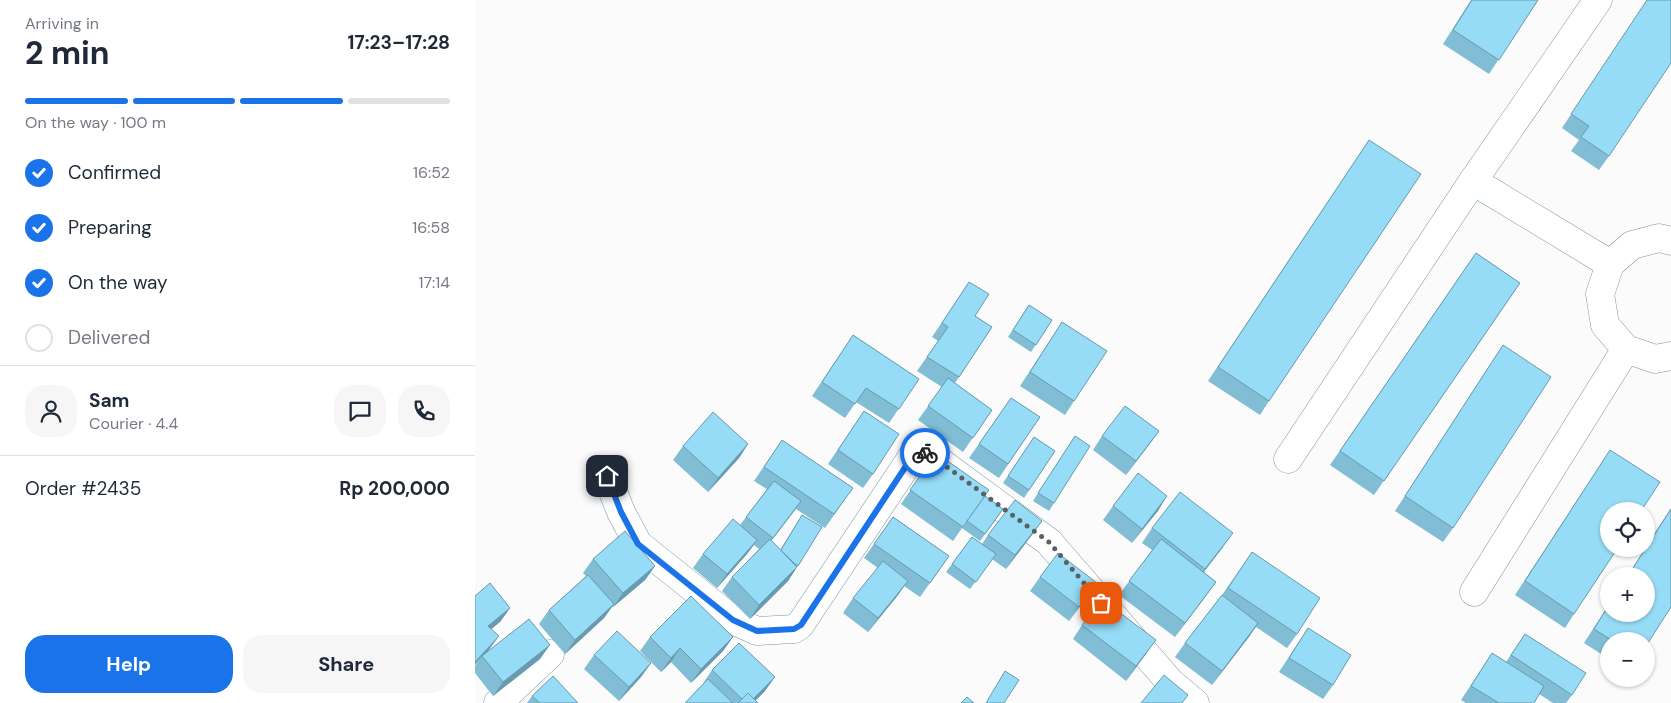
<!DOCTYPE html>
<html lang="en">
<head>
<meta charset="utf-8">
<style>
	:root { --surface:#fff; --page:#f6f6f7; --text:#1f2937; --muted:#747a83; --line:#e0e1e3; --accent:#1a73e8 }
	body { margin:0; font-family:"DM Sans",sans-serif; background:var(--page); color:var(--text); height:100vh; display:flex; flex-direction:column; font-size:19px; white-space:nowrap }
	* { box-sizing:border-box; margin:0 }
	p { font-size:16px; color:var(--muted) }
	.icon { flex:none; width:28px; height:28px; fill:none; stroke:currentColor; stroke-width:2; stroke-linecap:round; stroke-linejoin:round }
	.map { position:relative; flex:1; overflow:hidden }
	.drawer { display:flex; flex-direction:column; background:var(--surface); width:475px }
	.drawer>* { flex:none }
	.tools { position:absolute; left:1125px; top:502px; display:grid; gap:10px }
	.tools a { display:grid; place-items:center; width:55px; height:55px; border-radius:50%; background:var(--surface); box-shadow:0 1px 4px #0004; font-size:25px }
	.pin { position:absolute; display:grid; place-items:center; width:42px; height:42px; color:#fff; margin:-21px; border-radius:10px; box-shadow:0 2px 8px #0006 }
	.courier { position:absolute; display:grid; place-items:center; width:50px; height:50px; margin:-25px; border:4px solid #1a73e8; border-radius:50%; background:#fff; color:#222; box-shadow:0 1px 6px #0007 }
	.head em { font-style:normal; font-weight:700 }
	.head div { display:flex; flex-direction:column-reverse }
	.head { display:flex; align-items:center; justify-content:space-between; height:85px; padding:0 25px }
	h1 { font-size:32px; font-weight:700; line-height:38px }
	.bar { display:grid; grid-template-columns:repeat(4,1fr); gap:8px 5px; align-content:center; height:60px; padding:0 25px }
	.bar i { height:6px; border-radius:4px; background:var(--line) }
	.bar .on { background:var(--accent) }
	.bar p { grid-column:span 4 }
	.line { display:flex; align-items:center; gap:12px; padding:0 25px; border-top:1px solid var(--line) }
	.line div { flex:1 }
	.round { display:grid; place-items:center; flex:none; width:52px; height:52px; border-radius:20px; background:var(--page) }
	ol { padding:0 25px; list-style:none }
	li { display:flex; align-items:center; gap:15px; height:55px }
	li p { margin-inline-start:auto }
	li .icon { padding:5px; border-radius:50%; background:var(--accent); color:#fff; stroke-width:4 }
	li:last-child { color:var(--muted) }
	li i { width:28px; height:28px; border:2px solid var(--line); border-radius:50% }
	.cta { display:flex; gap:10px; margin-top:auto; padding:10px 25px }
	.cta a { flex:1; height:58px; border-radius:20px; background:var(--accent); color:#fff; font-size:20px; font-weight:700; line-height:58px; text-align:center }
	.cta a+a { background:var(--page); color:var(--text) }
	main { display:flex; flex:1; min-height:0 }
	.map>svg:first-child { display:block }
</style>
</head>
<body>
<main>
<section class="drawer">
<div class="head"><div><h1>2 min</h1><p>Arriving in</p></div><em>17:23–17:28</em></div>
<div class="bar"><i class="on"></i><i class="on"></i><i class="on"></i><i></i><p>On the way · 100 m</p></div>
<ol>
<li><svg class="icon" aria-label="check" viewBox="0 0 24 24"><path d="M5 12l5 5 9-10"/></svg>Confirmed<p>16:52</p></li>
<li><svg class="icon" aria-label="check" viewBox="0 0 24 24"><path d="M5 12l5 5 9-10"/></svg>Preparing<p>16:58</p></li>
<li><svg class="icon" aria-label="check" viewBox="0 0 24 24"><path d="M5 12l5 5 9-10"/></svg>On the way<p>17:14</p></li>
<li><i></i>Delivered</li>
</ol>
<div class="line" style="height:90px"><a class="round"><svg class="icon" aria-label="person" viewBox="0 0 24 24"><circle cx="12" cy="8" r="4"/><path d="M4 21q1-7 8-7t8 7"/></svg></a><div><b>Sam</b><p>Courier · 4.4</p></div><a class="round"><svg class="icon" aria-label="chat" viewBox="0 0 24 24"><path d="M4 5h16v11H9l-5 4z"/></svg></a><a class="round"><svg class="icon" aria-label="phone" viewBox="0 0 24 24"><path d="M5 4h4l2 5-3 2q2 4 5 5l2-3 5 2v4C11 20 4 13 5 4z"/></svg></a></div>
<div class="line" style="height:65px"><div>Order #2435</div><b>Rp 200,000</b></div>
<div class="cta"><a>Help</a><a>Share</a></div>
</section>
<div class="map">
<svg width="1196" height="703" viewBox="0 0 1196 703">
	<rect width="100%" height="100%" fill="#fbfbfb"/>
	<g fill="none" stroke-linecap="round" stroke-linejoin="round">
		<defs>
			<g id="street">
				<path d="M998,181L1135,264"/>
				<path d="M1196,241L1184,238L1157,245L1135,264L1125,294L1130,325L1151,349L1180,359L1196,356"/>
				<path d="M813,459L998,181L1123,0"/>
				<path d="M132,476L146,512L163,544L258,620L282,631L319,629L325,625L437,457L444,452L453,453L574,542L695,682L720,703"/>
				<path d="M999,592L1151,349"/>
				<path d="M23,703L75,654"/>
			</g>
		</defs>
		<use href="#street" stroke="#7798a5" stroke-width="29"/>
		<use href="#street" stroke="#fff" stroke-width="28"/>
	</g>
	<g fill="#81bdd4">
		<path d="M996,0H1063L1014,74L968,44Z"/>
		<path d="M1172,0H1196L1134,156L1124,170L1096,151L1104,140L1087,128Z"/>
		<path d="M894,140L794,401L785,415L733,381Z"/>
		<path d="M1001,253L1045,283L899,495L855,465Z"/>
		<path d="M494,282L500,316L517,327L480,383L517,410L488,452L443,420L467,387L442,371L463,341L457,337Z"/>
		<path d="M554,305L577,320L556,352L533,337Z"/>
		<path d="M587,322L599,401L590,415L545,386Z"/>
		<path d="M378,335L444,379L414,423L381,402L370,418L337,396Z"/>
		<path d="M1028,345L978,528L968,542L920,511Z"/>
		<path d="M536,398L565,417L524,478L494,458Z"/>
		<path d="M389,411L398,474L388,488L353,464Z"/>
		<path d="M684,431L651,475L618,450L627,436Z"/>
		<path d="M600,436L579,503L574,511L558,501Z"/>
		<path d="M559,437L580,451L549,498L528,483Z"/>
		<path d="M307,440L378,488L350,528L321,509L296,541L305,550L327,515L347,527L322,567L313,581L275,619L247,591L257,577L284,549L279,545L272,554L242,588L218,568L228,554L265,525L292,489L279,481Z"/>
		<path d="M273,444L264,458L233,492L198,460L208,446Z"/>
		<path d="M1135,450L1099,614L1090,628L1040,595Z"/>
		<path d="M461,453L488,527L510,496L528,509L505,541L487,528L478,541L426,504Z"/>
		<path d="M692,496L657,543L628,520L638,506Z"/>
		<path d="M1196,508V607L1171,641H1134V659L1109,643L1134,604V614L1171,576H1152L1170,549H1171V546Z"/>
		<path d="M418,517L474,556L445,597L429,586L423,595L393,632L368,613L378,598L403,568L389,558Z"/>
		<path d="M567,521L531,569L517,559L495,589L471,572L497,537L507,544L513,535Z"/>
		<path d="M677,528L748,547L729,572L741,582L700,637L644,595L677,550L667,543Z"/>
		<path d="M777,552L822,634L812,648L781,627L737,685L700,657L710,643L747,595Z"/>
		<path d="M118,559L180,566L170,580L138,607H137L129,618L90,654L64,624L74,610L111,576L108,573Z"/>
		<path d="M565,577L612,597L594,621L555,591Z"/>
		<path d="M0,596L35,608L25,622L16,629L14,650L11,653L65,659L18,696L0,673V666L4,660Z"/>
		<path d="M607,625L671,654L651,681L598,639Z"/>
		<path d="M833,628L858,685L848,699L804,672Z"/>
		<path d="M1050,634L1097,695L1091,703H1078L1064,694L1059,703H991L986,700L1017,653L1031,662Z"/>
		<path d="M175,637H258L248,651L216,683L196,662L186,672L165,651Z"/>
		<path d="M119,655L176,663L166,677L144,701L109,669Z"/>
		<path d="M237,670L290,691L280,701L283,703H210L227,685Z"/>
		<path d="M57,696L103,703H52Z"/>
	</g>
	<g fill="#699aad">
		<path d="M684,431L674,445L651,475L661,461Z"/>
		<path d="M273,444L264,458L233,492L243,478Z"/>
		<path d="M692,496L683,511L657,543L667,529Z"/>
		<path d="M326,501L316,515L288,552L298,538Z"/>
		<path d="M567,521L557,535L531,569L540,555Z"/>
		<path d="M758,533L748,547L720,583L730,569Z"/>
		<path d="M282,540L272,554L242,588L252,574Z"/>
		<path d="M180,566L170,580L138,607L148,593Z"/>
		<path d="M322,567L313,581L275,619L284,605Z"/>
		<path d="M433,581L423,595L393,632L403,618Z"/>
		<path d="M741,582L731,596L700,637L710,623Z"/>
		<path d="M622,583L612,597L594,621L604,607Z"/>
		<path d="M139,604L129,618L90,654L100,640Z"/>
		<path d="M35,608L25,622L3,640L13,626Z"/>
		<path d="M783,623L774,637L737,685L747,671Z"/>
		<path d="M24,636L14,650L8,657L7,656L0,665V662Z"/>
		<path d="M258,637L248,651L216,683L226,669Z"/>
		<path d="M681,640L671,654L651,681L661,666Z"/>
		<path d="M75,645L65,659L18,696L28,682Z"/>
		<path d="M205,648L196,662L186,672L196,658Z"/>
		<path d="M176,663L166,677L144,701L154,687Z"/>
		<path d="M300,677L290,691L278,703H274Z"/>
	</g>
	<g fill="#96dcf7" stroke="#699aad">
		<path d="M997,0H1063L1024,60L978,30Z"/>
		<path d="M1172,0H1196V63L1134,156L1106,137L1114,126L1096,114Z"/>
		<path d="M894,140L946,174L794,401L743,367Z"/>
		<path d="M1001,253L1045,283L909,481L865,451Z"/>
		<path d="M494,282L514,294L500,316L517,327L484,377L452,357L473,327L467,323Z"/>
		<path d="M554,305L577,320L561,345L538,330Z"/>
		<path d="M587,322L632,351L599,401L555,372Z"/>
		<path d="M378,335L444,379L424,409L391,388L380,404L347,382Z"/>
		<path d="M1028,345L1076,377L978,528L930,496Z"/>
		<path d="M473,378L517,410L498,438L453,406Z"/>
		<path d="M536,398L565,417L533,464L504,444Z"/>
		<path d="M650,406L684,431L661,461L627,436Z"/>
		<path d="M389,411L424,434L398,474L363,450Z"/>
		<path d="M238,412L273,444L243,478L208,446Z"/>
		<path d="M600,436L615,446L579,503L563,493Z"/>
		<path d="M559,437L580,451L554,490L533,476Z"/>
		<path d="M307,440L378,488L359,514L289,467Z"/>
		<path d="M1135,450L1185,482L1166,511H1134V549H1142L1099,614L1050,581Z"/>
		<path d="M461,453L514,490L488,527L435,490Z"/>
		<path d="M663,473L692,496L667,529L638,506Z"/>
		<path d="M299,481L326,501L298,538L271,517Z"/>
		<path d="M705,492L758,533L730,569L677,528Z"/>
		<path d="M510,496L528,509L510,534L492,521Z"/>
		<path d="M540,500L567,521L540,555L513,535Z"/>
		<path d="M1196,509V607L1171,646V641H1138L1119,629L1134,605V614H1171V576H1153L1170,549H1171V548Z"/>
		<path d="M327,515L347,527L323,566L319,563L306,550Z"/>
		<path d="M418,517L474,556L455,583L399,544Z"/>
		<path d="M258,519L282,540L252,574L228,554Z"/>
		<path d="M150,531L180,566L148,593L118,559Z"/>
		<path d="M497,537L521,554L501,582L477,564Z"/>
		<path d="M295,539L322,567L284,605L257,577Z"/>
		<path d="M686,539L741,582L710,623L654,581Z"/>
		<path d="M777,552L845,598L822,634L753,588Z"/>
		<path d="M583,553L622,583L604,607L565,577Z"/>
		<path d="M408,561L433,581L403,618L378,598Z"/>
		<path d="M113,575L139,604L100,640L74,610Z"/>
		<path d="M15,583L35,608L13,626L24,636L0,662V596Z"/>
		<path d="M747,595L783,623L747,671L710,643Z"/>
		<path d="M216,596L258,637L226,669L205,648L196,658L175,637Z"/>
		<path d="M628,600L681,640L661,666L607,625Z"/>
		<path d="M54,619L75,645L28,682L7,656Z"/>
		<path d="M833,628L876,655L858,685L814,658Z"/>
		<path d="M142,631L176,663L154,687L119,655Z"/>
		<path d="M1050,634L1111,673L1097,695L1036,655Z"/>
		<path d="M264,643L300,677L278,699L273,693L267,699L237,670Z"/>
		<path d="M1017,653L1069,686L1059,703H1024L996,686Z"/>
		<path d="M530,671L544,680L529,703H511Z"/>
		<path d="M689,675L713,695L707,703H666Z"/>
		<path d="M78,676L103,703H65L57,696Z"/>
		<path d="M233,679L258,703H210Z"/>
		<path d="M273,693L283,703H263Z"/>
		<path d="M492,697L499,703H486Z"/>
	</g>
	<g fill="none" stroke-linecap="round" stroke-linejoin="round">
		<path stroke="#5a6164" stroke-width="5" stroke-dasharray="0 9" d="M450,453H453L574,542L626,603"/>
		<path stroke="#1a73e8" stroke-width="6" d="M132,476L146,512L163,544L258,620L282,631L319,629L326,625L437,457L444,452L450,453"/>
	</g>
</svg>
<div class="tools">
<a><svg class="icon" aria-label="locate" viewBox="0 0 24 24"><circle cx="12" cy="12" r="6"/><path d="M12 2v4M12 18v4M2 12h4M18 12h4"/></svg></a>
<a>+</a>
<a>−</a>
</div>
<div class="pin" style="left:626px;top:603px;background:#ea580c"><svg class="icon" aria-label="bag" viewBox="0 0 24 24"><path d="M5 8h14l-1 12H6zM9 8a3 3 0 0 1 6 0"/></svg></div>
<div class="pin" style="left:132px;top:476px;background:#1f2937"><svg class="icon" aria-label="home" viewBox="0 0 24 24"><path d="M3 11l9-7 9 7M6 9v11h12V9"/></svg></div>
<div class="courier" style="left:450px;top:453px"><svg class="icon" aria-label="bike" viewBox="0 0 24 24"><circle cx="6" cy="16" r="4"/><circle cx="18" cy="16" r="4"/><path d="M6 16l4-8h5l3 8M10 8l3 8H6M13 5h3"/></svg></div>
</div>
</main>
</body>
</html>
